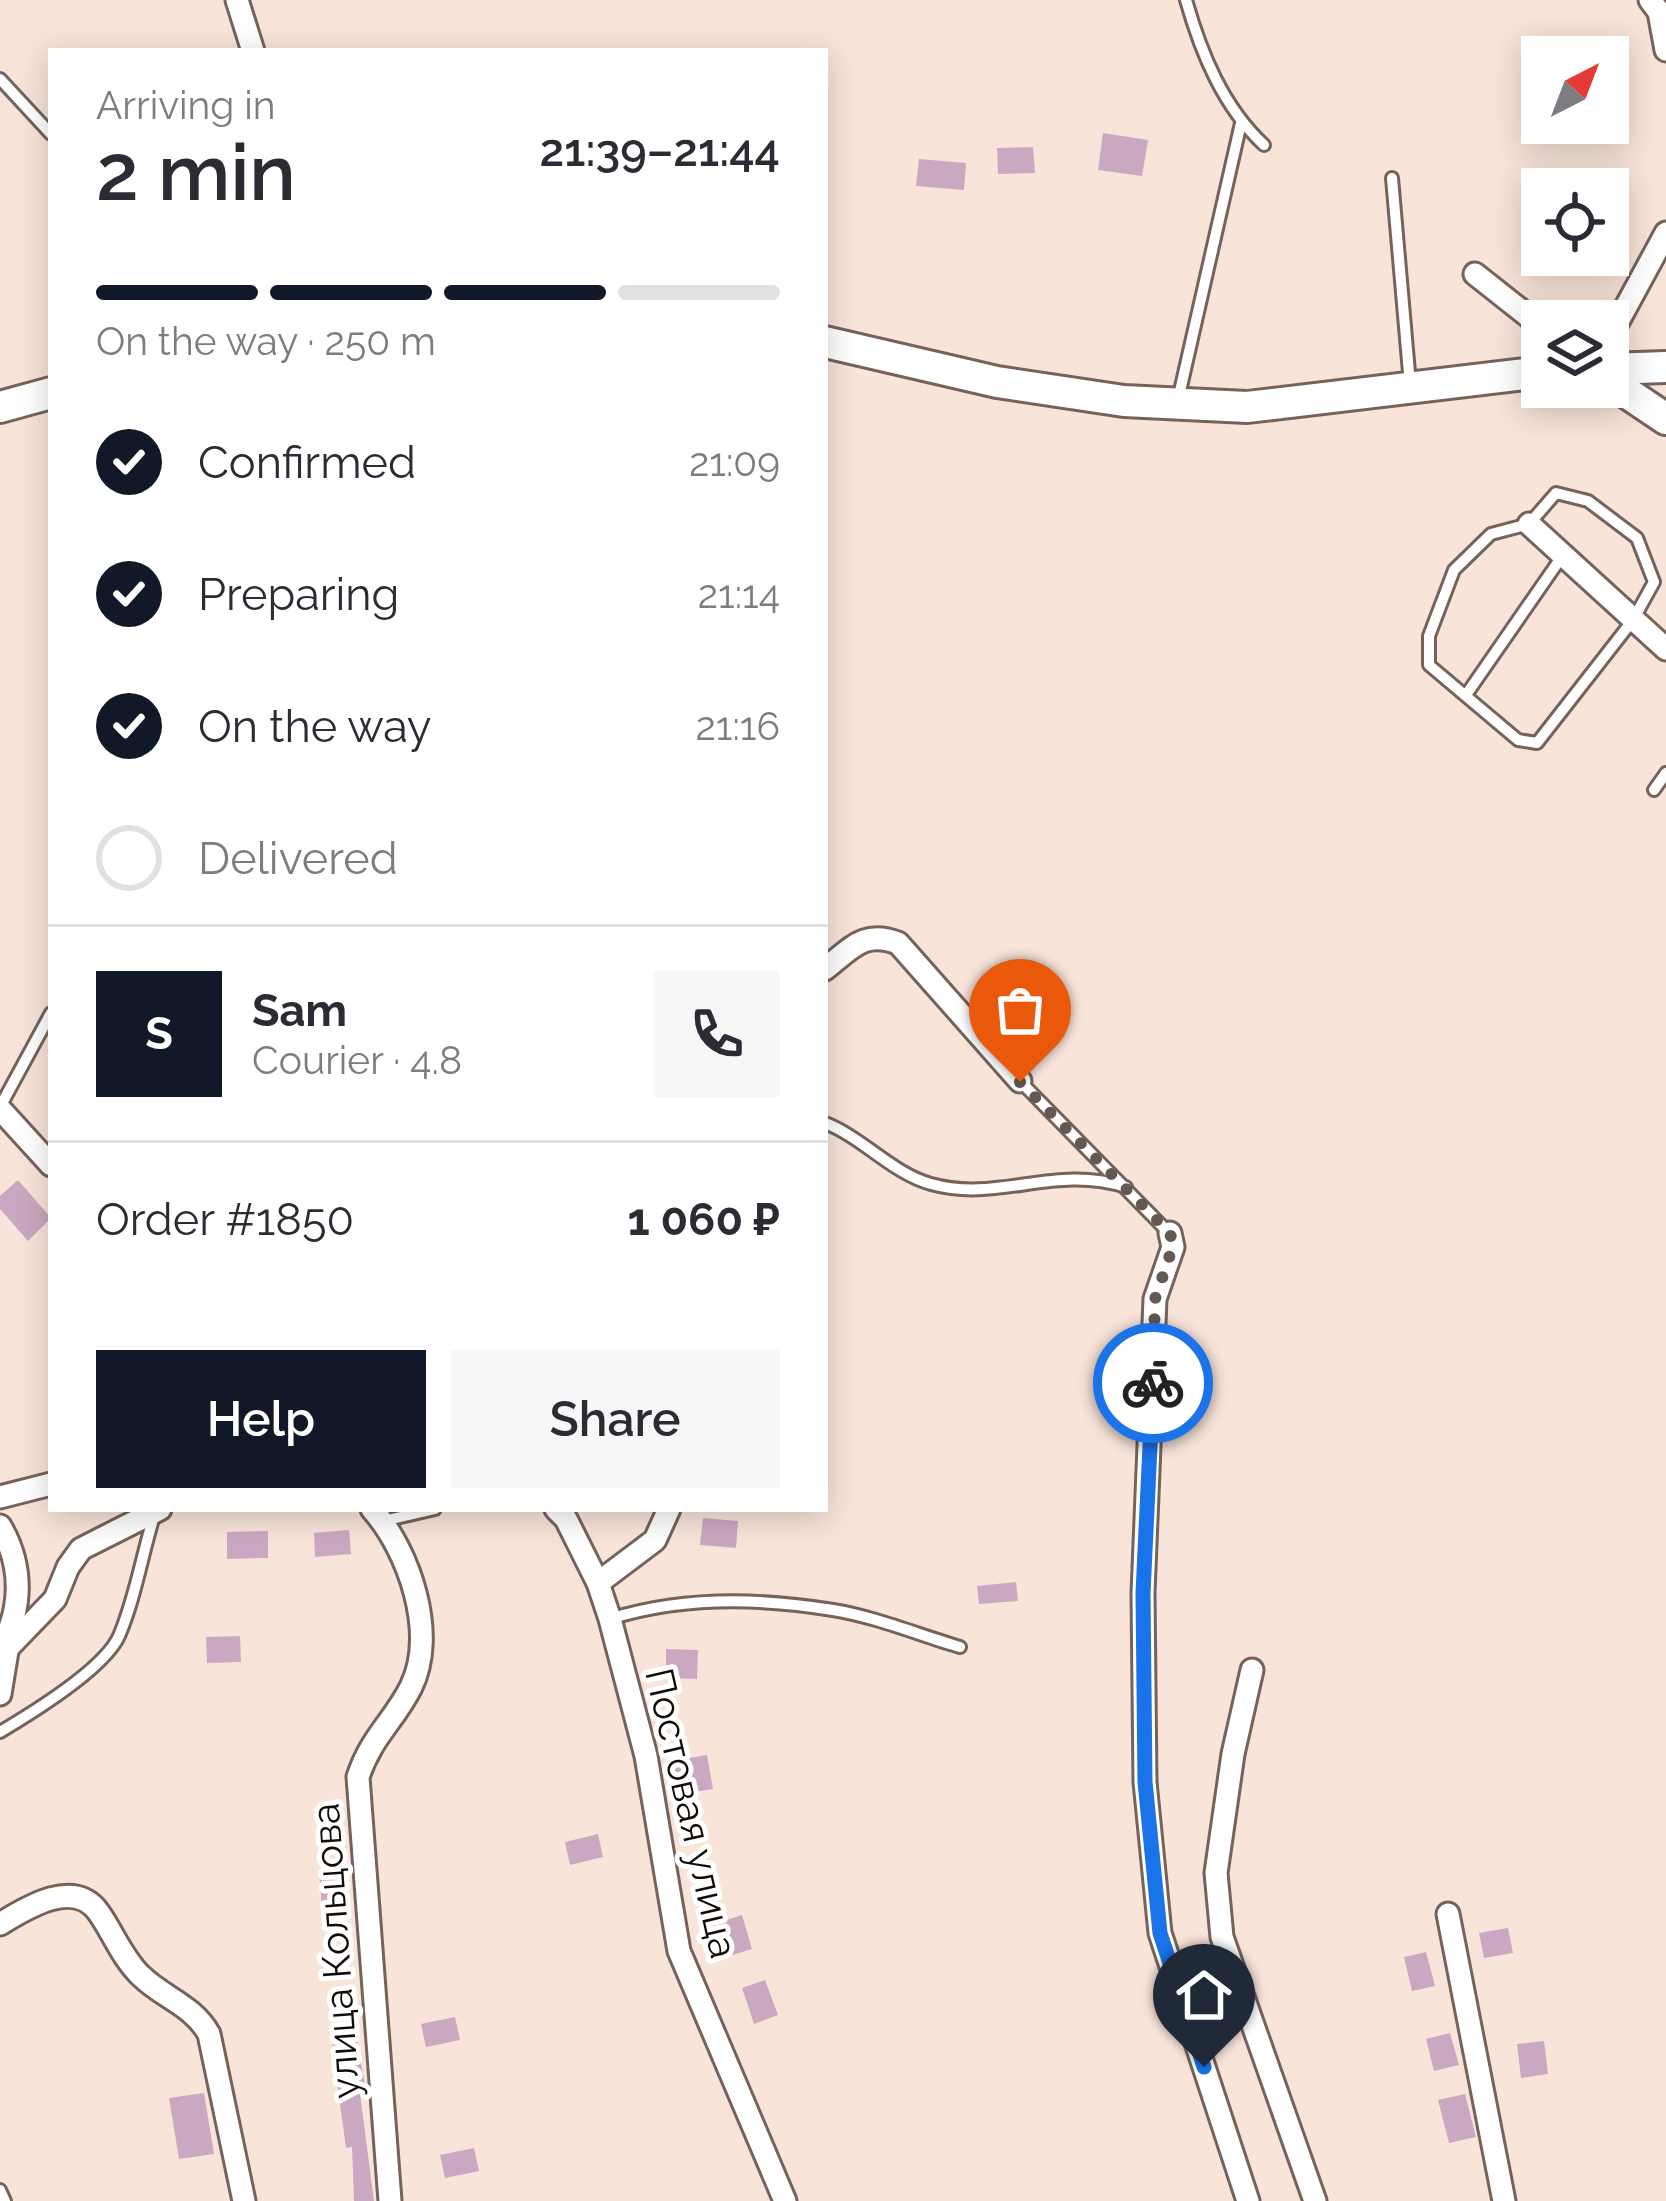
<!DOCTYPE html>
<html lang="en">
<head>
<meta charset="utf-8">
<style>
	:root { --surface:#fff; --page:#f7f7f7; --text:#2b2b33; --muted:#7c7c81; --line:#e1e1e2; --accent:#111827 }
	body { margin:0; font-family:Raleway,sans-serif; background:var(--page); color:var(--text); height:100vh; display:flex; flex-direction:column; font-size:45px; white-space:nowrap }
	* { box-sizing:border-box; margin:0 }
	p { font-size:39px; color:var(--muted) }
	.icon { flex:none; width:66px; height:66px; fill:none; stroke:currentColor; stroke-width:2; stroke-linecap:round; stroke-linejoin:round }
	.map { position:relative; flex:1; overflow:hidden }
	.details { position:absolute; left:48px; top:48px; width:780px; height:1464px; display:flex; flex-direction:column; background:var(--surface); border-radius:0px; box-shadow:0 6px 30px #0003 }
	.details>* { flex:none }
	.needle { width:78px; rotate:42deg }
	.buttons { position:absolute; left:1521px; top:36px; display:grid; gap:24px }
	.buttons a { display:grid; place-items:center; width:108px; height:108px; border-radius:0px; background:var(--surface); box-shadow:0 6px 30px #0003; font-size:60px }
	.pin { position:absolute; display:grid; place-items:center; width:102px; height:102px; color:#fff; margin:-123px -51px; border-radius:50% 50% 50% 0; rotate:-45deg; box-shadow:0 0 12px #0007 }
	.pin .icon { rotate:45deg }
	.courier { position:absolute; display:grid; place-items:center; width:120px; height:120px; margin:-60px; border:9px solid #1a73e8; border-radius:50%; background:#fff; color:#222; box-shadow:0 3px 15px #0007 }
	.summary em { font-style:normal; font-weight:600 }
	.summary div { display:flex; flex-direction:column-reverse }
	.summary { display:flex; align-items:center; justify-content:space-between; height:204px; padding:0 48px }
	h1 { font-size:78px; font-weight:600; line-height:90px }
	.bar { display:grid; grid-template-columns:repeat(4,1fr); gap:18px 12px; align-content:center; height:144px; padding:0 48px }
	.bar i { height:15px; border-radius:9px; background:var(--line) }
	.bar .current { background:var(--accent) }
	.bar p { grid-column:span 4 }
	.line { display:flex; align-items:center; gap:30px; padding:0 48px; border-top:3px solid var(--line) }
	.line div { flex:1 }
	.round { display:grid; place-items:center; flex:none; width:126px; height:126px; border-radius:0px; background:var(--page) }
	ol { padding:0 48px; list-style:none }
	li { display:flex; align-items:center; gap:36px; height:132px }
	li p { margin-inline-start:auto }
	li .icon { padding:12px; border-radius:50%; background:var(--accent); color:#fff; stroke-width:4 }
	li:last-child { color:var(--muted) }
	li i { width:66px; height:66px; border:6px solid var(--line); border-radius:50% }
	.cta { display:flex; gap:24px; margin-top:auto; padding:24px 48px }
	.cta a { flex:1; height:138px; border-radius:0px; background:var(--accent); color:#fff; font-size:48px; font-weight:600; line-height:138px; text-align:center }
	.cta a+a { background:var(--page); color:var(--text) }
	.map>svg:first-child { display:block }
</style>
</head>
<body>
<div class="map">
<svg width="1666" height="2201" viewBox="0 0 1666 2201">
	<rect width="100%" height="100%" fill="#f9e4da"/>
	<g fill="#cba8c1">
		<path d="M1103,133L1148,140L1142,176L1098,170Z"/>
		<path d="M1033,147L1035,173L998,174L997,148Z"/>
		<path d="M919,159L966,163L964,190L916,186Z"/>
		<path d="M18,1180L51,1218L28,1241L0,1209V1196Z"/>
		<path d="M703,1518L738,1521L736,1548L700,1545Z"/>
		<path d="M349,1530L351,1554L315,1557L314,1533Z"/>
		<path d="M268,1531V1558L227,1559V1532Z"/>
		<path d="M1016,1582L1018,1601L979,1604L977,1586Z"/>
		<path d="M240,1636L241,1662L207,1663L206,1637Z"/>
		<path d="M666,1649L698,1650L697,1679L666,1678Z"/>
		<path d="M707,1755L713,1789L675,1795L670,1761Z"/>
		<path d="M598,1834L603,1857L570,1865L565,1842Z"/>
		<path d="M341,1871L344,1907L322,1908L319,1872Z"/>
		<path d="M742,1915L752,1949L722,1958L711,1925Z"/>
		<path d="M1508,1928L1513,1953L1484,1958L1479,1933Z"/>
		<path d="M1426,1952L1435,1986L1412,1991L1404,1957Z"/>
		<path d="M765,1980L778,2015L754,2024L742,1988Z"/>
		<path d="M455,2017L460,2040L426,2047L421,2024Z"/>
		<path d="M1450,2033L1459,2065L1434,2071L1426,2039Z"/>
		<path d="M357,2041L365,2085L359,2086L374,2201H354L352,2147L346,2148L332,2045Z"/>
		<path d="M1544,2041L1548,2074L1521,2078L1517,2044Z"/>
		<path d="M204,2093L214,2154L179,2159L169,2098Z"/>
		<path d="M1465,2094L1476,2137L1449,2143L1438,2100Z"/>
		<path d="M474,2148L479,2171L445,2178L440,2155Z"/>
	</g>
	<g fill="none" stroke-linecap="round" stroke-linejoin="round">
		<defs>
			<g id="lane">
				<path d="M1186,0C1201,53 1223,107 1264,145"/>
				<path d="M0,79L51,134"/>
				<path d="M1392,178L1410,384"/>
				<path d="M1178,400L1241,123"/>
				<path d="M1556,493L1588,501L1637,538L1654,582L1633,620L1537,743L1518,740L1429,665V636L1454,570L1491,534L1529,524Z"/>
				<path d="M1466,695L1563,555"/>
				<path d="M1654,790L1666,773"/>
				<path d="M1020,1081L1169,1233"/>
				<path d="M0,1107L51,1013"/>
				<path d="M825,1123C862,1137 893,1174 931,1184C999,1203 1054,1164 1126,1187"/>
				<path d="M383,1521L435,1509"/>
				<path d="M610,1619C680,1597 760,1598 833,1610C876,1617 919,1635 960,1647"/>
				<path d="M0,1732C32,1713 104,1669 119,1636C135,1599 142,1555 154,1516"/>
				<path d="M0,2190L5,2201"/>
			</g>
			<g id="street">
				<path d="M237,0L253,51"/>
				<path d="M1650,0L1659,12L1666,50"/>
				<path d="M1475,274L1542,327"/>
				<path d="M1608,340L1666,233"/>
				<path d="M1529,524L1666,649"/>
				<path d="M825,969C852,948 864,930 898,943L1020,1081"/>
				<path d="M0,1109L51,1165"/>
				<path d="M1170,1233L1173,1247L1155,1299L1143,1593L1145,1782L1160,1933L1248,2201"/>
				<path d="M0,1497L51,1484"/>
				<path d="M372,1509C410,1552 437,1634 411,1687C394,1721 371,1737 358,1777L390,2201"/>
				<path d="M556,1509L566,1519L598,1583L610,1619L646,1756L679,1951L785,2201"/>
				<path d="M0,1526C23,1565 23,1609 0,1649"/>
				<path d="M598,1583L655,1540L669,1509"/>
				<path d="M0,1656L55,1599L68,1567L81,1549L160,1509"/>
				<path d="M1252,1670L1233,1754L1216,1873L1222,1937L1315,2201"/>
				<path d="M0,1694L7,1651"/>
				<path d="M1448,1914L1504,2201"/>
				<path d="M0,1924C26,1908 75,1877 99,1913C113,1933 122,1957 140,1975C163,1998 193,2005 209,2034L244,2201"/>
			</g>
			<g id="secondary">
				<path d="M825,342L997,382L1124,401L1247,407L1542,372"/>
				<path d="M1608,369L1666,367"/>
				<path d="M1608,380L1666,419"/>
				<path d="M0,407L51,393"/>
			</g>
		</defs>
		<use href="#lane" stroke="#75635b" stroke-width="16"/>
		<use href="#street" stroke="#75635b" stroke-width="27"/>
		<use href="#secondary" stroke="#75635b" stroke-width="36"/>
		<use href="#lane" stroke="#fff" stroke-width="10"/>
		<use href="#street" stroke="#fff" stroke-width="21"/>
		<use href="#secondary" stroke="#fff" stroke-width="30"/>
	</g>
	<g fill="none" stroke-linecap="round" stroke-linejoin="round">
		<path stroke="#635852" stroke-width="12" stroke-dasharray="0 21.6" d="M1020,1082L1170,1233L1173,1246L1155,1299L1153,1383"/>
		<path stroke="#1a73e8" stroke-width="15" d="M1153,1383L1143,1593L1145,1782L1160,1933L1204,2067"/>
	</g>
	<g text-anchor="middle" stroke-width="10" stroke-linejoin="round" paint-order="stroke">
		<g font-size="39" fill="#120c08" stroke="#fff">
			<text transform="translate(692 1813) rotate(77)" y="14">Постовая улица</text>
			<text transform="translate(335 1951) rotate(-94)" y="14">улица Кольцова</text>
		</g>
	</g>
</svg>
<div class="buttons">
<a><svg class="needle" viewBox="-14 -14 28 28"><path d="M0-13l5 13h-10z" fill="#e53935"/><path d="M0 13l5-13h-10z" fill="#7c7c81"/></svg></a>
<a><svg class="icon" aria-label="locate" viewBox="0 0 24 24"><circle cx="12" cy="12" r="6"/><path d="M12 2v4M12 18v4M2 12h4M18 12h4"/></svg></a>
<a><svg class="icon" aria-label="layers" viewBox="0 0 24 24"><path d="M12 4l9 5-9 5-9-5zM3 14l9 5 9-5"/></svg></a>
</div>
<div class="pin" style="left:1020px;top:1082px;background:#ea580c"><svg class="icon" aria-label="bag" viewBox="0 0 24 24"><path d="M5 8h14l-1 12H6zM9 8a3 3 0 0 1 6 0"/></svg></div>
<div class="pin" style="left:1204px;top:2067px;background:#1f2937"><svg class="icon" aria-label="home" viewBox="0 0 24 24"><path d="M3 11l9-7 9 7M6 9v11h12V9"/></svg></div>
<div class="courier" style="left:1153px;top:1383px"><svg class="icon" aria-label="bike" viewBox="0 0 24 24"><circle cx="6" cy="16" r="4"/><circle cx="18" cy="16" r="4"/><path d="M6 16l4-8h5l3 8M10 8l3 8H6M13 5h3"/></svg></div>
<section class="details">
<div class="summary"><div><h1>2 min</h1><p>Arriving in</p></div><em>21:39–21:44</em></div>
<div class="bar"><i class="current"></i><i class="current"></i><i class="current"></i><i></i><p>On the way · 250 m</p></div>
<ol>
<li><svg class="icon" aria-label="check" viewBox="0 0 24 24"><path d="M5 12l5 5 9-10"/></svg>Confirmed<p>21:09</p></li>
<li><svg class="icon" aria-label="check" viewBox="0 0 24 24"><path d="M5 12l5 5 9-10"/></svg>Preparing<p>21:14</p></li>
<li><svg class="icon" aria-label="check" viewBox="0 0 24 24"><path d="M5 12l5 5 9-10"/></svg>On the way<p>21:16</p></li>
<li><i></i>Delivered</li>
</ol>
<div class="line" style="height:216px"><b class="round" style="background:var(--accent);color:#fff">S</b><div><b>Sam</b><p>Courier · 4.8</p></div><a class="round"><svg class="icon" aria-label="phone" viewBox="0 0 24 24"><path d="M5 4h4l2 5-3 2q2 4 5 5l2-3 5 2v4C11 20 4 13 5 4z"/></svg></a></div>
<div class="line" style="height:156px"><div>Order #1850</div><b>1 060 ₽</b></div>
<div class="cta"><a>Help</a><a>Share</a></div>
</section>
</div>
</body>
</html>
